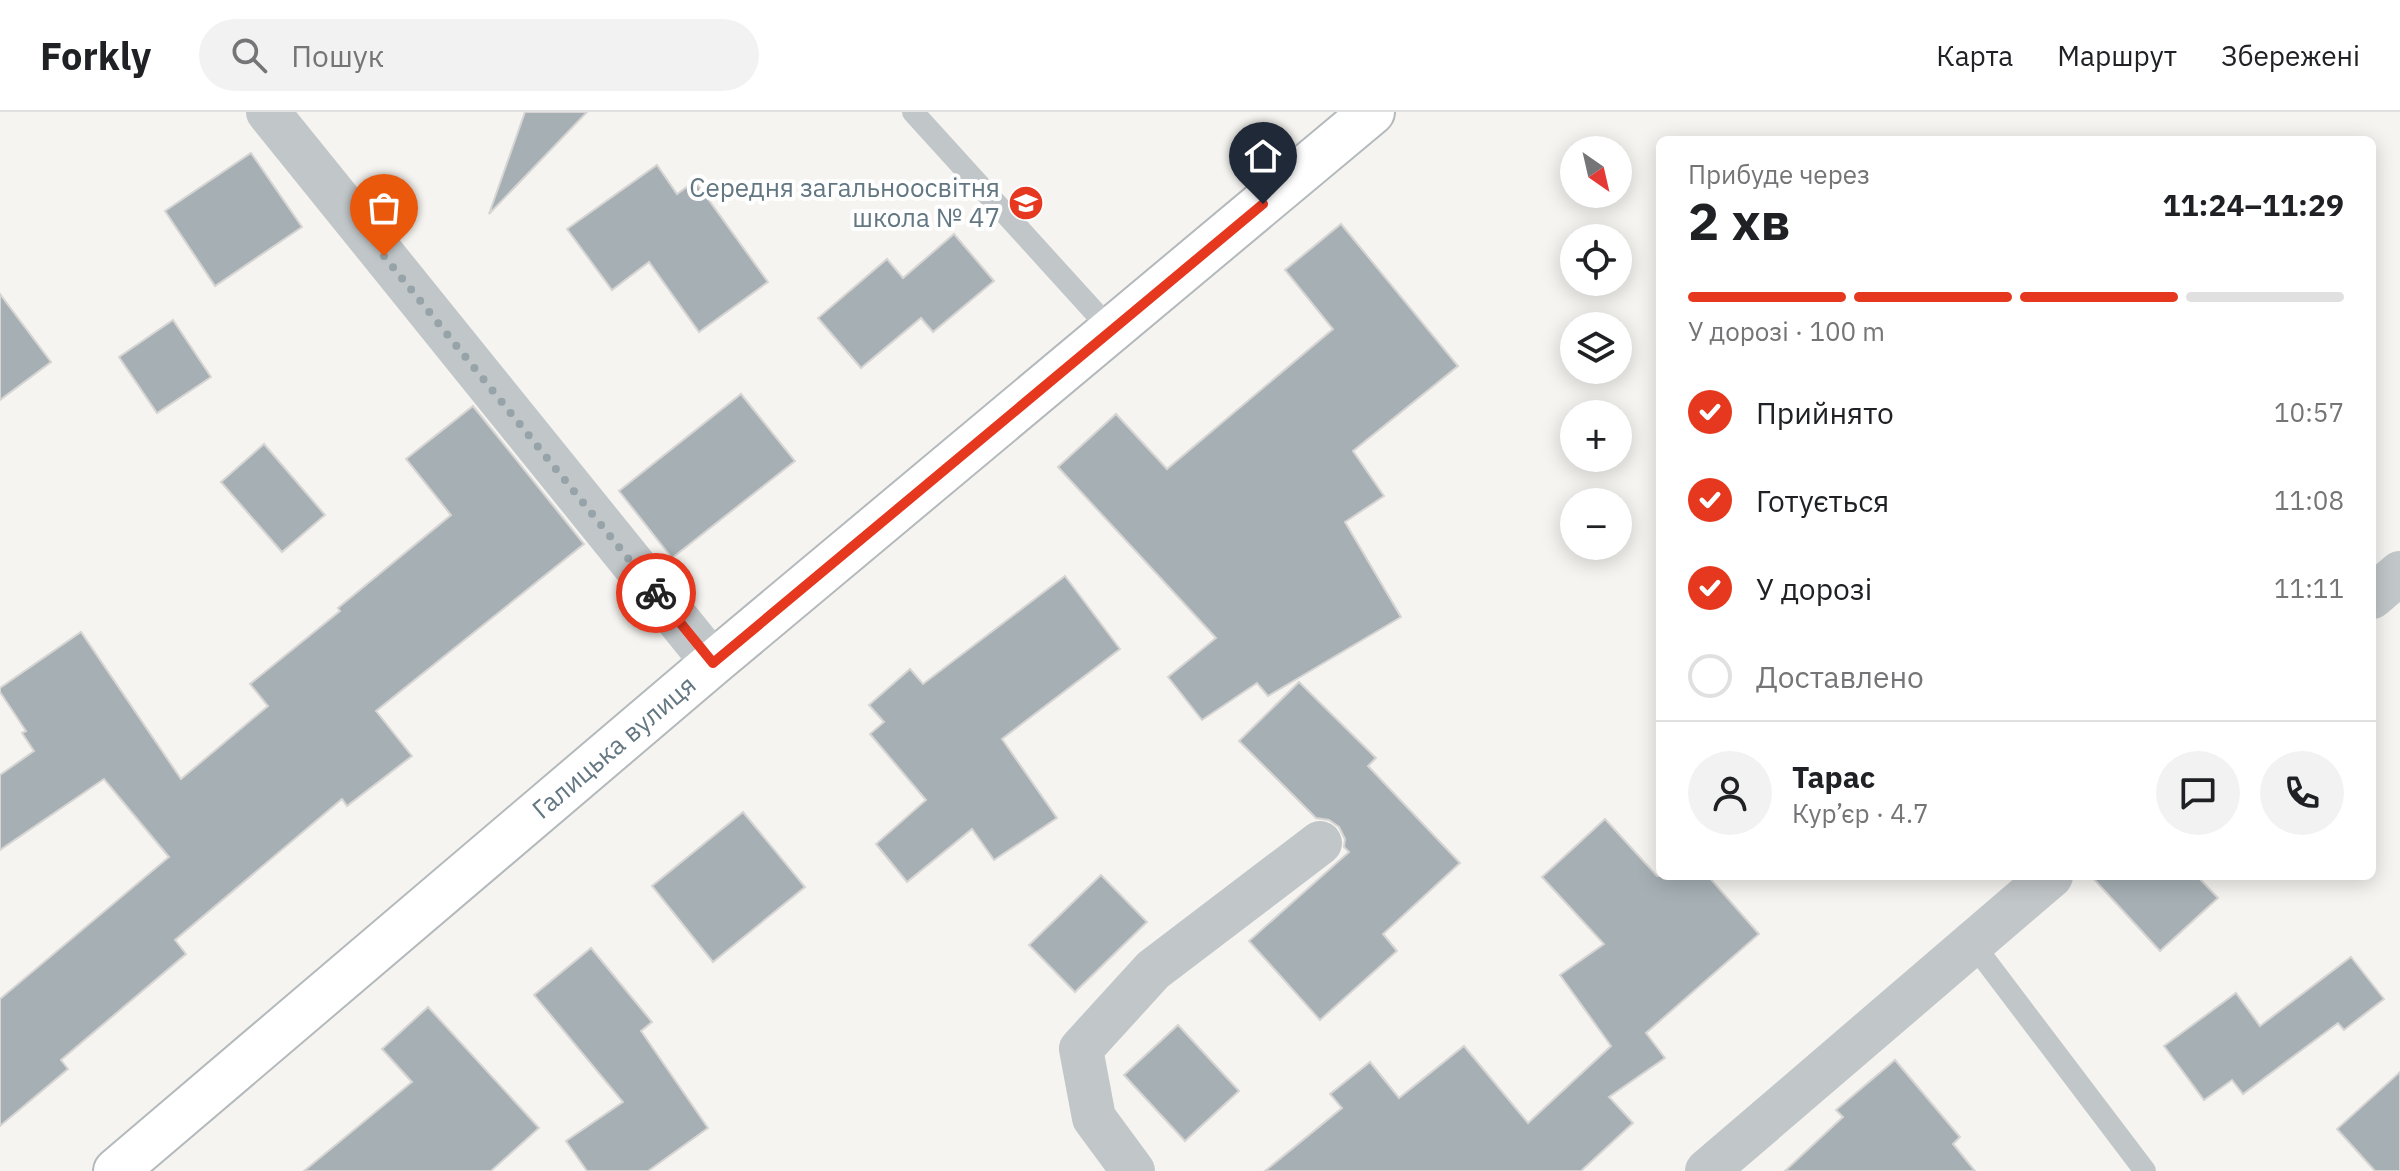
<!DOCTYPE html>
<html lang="uk">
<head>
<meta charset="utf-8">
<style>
	:root { --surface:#fff; --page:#f2f2f2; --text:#202124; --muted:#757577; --line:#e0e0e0; --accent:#e6381f }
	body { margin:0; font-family:"IBM Plex Sans",sans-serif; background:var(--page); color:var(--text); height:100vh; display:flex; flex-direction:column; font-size:30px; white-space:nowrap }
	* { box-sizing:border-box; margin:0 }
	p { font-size:26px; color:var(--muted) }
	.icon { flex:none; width:44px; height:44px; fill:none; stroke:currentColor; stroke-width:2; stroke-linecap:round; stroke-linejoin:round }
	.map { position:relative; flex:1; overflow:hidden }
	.details { position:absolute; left:1656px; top:24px; width:720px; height:744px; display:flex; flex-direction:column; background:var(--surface); border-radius:12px; box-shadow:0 4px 20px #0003 }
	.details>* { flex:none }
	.needle { width:52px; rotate:146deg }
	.controls { position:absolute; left:1560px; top:24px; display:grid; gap:16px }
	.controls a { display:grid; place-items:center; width:72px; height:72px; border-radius:50%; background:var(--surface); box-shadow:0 4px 20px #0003; font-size:40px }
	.pin { position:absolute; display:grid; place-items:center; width:68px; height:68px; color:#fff; margin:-82px -34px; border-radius:50% 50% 50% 0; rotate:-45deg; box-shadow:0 0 8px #0007 }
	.pin .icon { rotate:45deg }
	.courier { position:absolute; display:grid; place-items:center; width:80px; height:80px; margin:-40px; border:6px solid #e6381f; border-radius:50%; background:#fff; color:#222; box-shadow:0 2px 10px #0007 }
	.headline em { font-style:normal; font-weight:700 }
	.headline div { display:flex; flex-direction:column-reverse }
	.headline { display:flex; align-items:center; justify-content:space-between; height:136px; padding:0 32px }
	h1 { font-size:52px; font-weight:700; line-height:60px }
	.bar { display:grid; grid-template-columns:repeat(4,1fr); gap:12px 8px; align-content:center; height:96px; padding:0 32px }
	.bar i { height:10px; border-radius:6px; background:var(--line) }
	.bar .active { background:var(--accent) }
	.bar p { grid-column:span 4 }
	.line { display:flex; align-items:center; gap:20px; padding:0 32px; border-top:2px solid var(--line) }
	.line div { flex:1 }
	.round { display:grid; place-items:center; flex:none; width:84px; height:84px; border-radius:42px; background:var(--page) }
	ol { padding:0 32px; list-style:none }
	li { display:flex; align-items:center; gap:24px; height:88px }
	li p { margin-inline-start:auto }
	li .icon { padding:8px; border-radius:50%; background:var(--accent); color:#fff; stroke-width:4 }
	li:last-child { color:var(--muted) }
	li i { width:44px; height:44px; border:4px solid var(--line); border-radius:50% }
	header { display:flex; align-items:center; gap:48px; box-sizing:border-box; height:112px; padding:0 40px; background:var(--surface); border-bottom:2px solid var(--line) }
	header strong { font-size:38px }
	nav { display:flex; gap:44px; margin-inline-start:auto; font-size:28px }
	.search { width:560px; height:72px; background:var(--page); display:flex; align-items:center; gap:20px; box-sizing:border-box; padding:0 28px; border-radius:44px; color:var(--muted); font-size:30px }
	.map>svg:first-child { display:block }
</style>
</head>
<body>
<header>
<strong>Forkly</strong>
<div class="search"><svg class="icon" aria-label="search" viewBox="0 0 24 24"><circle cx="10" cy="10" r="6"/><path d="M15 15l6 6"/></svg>Пошук</div>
<nav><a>Карта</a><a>Маршрут</a><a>Збережені</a></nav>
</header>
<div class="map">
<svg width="2400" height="1059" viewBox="0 0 2400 1059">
	<rect width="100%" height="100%" fill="#f5f4f0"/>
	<g fill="#a6b0b4" stroke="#d6d5d3" stroke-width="2">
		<path d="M525,0H587L489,102Z"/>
		<path d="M251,41L302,115L215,174L165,99Z"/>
		<path d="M657,53L677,82L695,69L768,170L699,220L649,150L612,178L567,117Z"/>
		<path d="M1341,112L1458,254L1353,339L1384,384L1345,410L1401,505L1268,584L1257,571L1202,608L1168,565L1216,526L1058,355L1116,302L1167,357L1333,217L1285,158Z"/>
		<path d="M954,122L994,169L933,220L921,206L861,256L818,206L887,147L903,166Z"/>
		<path d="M0,182L51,250L0,288Z"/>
		<path d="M173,208L211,265L157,301L119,245Z"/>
		<path d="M741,282L795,349L672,446L619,379Z"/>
		<path d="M473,294L584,432L376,599L412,644L347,694L342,687L175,828L186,842L61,948L68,957L0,1014V887L169,745L104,667L0,738V663L34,639L22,621L26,619L0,580V576L81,520L181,667L268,594L250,572L340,499L338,496L451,403L406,347Z"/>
		<path d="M264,332L325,403L282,440L221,370Z"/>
		<path d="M1065,464L1120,537L1002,627L1057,706L994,748L972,717L907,770L876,732L926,688L870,622L884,610L869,593L910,557L923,572Z"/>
		<path d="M1299,570L1376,646L1368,654L1460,751L1383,822L1397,839L1320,908L1249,829L1349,740L1344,735L1345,727L1339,715L1329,708L1316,706L1239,629Z"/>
		<path d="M743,700L805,775L713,850L652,774Z"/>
		<path d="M1605,707L1657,764H1708L1759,822L1646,921L1665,946L1609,985L1633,1011L1581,1059H1265L1342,996L1330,982L1370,950L1399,986L1464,934L1528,1011L1611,934L1560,863L1604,832L1542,765Z"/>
		<path d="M1101,763L1147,810L1075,880L1029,833Z"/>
		<path d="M2091,764H2197L2218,786L2160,839Z"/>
		<path d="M591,836L652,910L641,919L708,1016L648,1059H587L566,1029L623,990L534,883Z"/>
		<path d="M2351,845L2384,887L2344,918L2338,911L2243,982L2232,968L2204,988L2164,934L2236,881L2260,914Z"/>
		<path d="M428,895L539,1016L491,1059H304L412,970L382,937Z"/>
		<path d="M1178,913L1239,979L1185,1029L1124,963Z"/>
		<path d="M1895,948L1960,1025L1953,1032L1975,1059H1785L1843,1005L1836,998Z"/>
		<path d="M2400,960V1059H2375L2337,1017Z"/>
	</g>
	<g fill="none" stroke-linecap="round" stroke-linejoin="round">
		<defs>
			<g id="primary">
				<path id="s1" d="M116,1059L713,551L1372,0"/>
			</g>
		</defs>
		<use href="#primary" stroke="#b4b9bc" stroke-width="48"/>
		<g stroke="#c1c6c8" stroke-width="22">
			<path d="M913,0L1111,218"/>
			<path d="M1973,832L2145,1059"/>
		</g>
		<g stroke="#c1c6c8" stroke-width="44">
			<path d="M268,0L713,551"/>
			<path d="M2372,485L2400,461"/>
			<path d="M1133,1059L1094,1006L1081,937L1153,858L1320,731"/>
			<path d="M1707,1059L2051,764"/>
		</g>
		<use href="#primary" stroke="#fff" stroke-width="44"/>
	</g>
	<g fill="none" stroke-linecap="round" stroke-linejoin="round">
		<path stroke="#96a3a8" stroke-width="8" stroke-dasharray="0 14.4" d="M384,144L656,481"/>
		<path stroke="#e6381f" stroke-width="10" d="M656,481L713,551L1263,92"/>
	</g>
	<defs>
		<symbol id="school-disc" viewBox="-11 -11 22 22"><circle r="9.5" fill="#e6381f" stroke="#fff"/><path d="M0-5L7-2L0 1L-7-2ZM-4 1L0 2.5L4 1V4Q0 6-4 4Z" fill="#fff"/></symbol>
	</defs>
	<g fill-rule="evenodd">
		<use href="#school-disc" x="1006" y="71" width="40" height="40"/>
	</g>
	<g text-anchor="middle" stroke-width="8" stroke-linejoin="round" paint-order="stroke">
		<g font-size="26" fill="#637782" stroke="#fff" text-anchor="end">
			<text x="1000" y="85">Середня загальноосвітня<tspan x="1000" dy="30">школа № 47</tspan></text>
		</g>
		<g font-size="26" fill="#637782" stroke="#fff">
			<text dy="9" stroke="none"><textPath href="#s1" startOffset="654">Галицька вулиця</textPath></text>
		</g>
	</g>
</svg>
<div class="controls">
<a><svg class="needle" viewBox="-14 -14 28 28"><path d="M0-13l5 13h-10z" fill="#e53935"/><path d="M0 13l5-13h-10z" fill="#757577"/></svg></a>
<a><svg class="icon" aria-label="locate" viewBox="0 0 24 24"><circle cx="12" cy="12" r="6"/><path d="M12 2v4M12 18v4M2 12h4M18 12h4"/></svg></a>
<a><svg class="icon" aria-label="layers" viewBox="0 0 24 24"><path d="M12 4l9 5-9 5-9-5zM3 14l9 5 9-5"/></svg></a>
<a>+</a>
<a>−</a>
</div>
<div class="pin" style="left:384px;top:144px;background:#ea580c"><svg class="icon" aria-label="bag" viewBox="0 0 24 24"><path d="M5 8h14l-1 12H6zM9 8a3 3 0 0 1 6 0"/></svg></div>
<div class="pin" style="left:1263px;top:92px;background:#1f2937"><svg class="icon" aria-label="home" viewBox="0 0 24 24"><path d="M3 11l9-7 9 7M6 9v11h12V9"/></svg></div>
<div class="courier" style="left:656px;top:481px"><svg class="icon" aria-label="bike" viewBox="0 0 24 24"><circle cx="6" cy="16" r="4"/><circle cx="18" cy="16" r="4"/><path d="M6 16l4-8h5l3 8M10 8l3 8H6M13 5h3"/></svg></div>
<section class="details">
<div class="headline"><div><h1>2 хв</h1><p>Прибуде через</p></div><em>11:24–11:29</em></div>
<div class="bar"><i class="active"></i><i class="active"></i><i class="active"></i><i></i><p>У дорозі · 100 m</p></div>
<ol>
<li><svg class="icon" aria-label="check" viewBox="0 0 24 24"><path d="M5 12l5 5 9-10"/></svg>Прийнято<p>10:57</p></li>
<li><svg class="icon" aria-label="check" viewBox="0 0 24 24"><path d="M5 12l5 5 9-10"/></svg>Готується<p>11:08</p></li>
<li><svg class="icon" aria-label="check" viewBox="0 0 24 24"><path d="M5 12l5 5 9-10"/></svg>У дорозі<p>11:11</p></li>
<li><i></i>Доставлено</li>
</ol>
<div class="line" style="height:144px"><a class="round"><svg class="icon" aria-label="person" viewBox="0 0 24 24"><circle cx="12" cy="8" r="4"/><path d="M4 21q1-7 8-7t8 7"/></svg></a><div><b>Тарас</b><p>Кур’єр · 4.7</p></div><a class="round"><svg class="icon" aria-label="chat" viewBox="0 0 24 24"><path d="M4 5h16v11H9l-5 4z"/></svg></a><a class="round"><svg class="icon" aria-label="phone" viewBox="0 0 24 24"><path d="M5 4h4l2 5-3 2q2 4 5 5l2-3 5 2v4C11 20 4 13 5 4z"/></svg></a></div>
</section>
</div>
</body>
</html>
